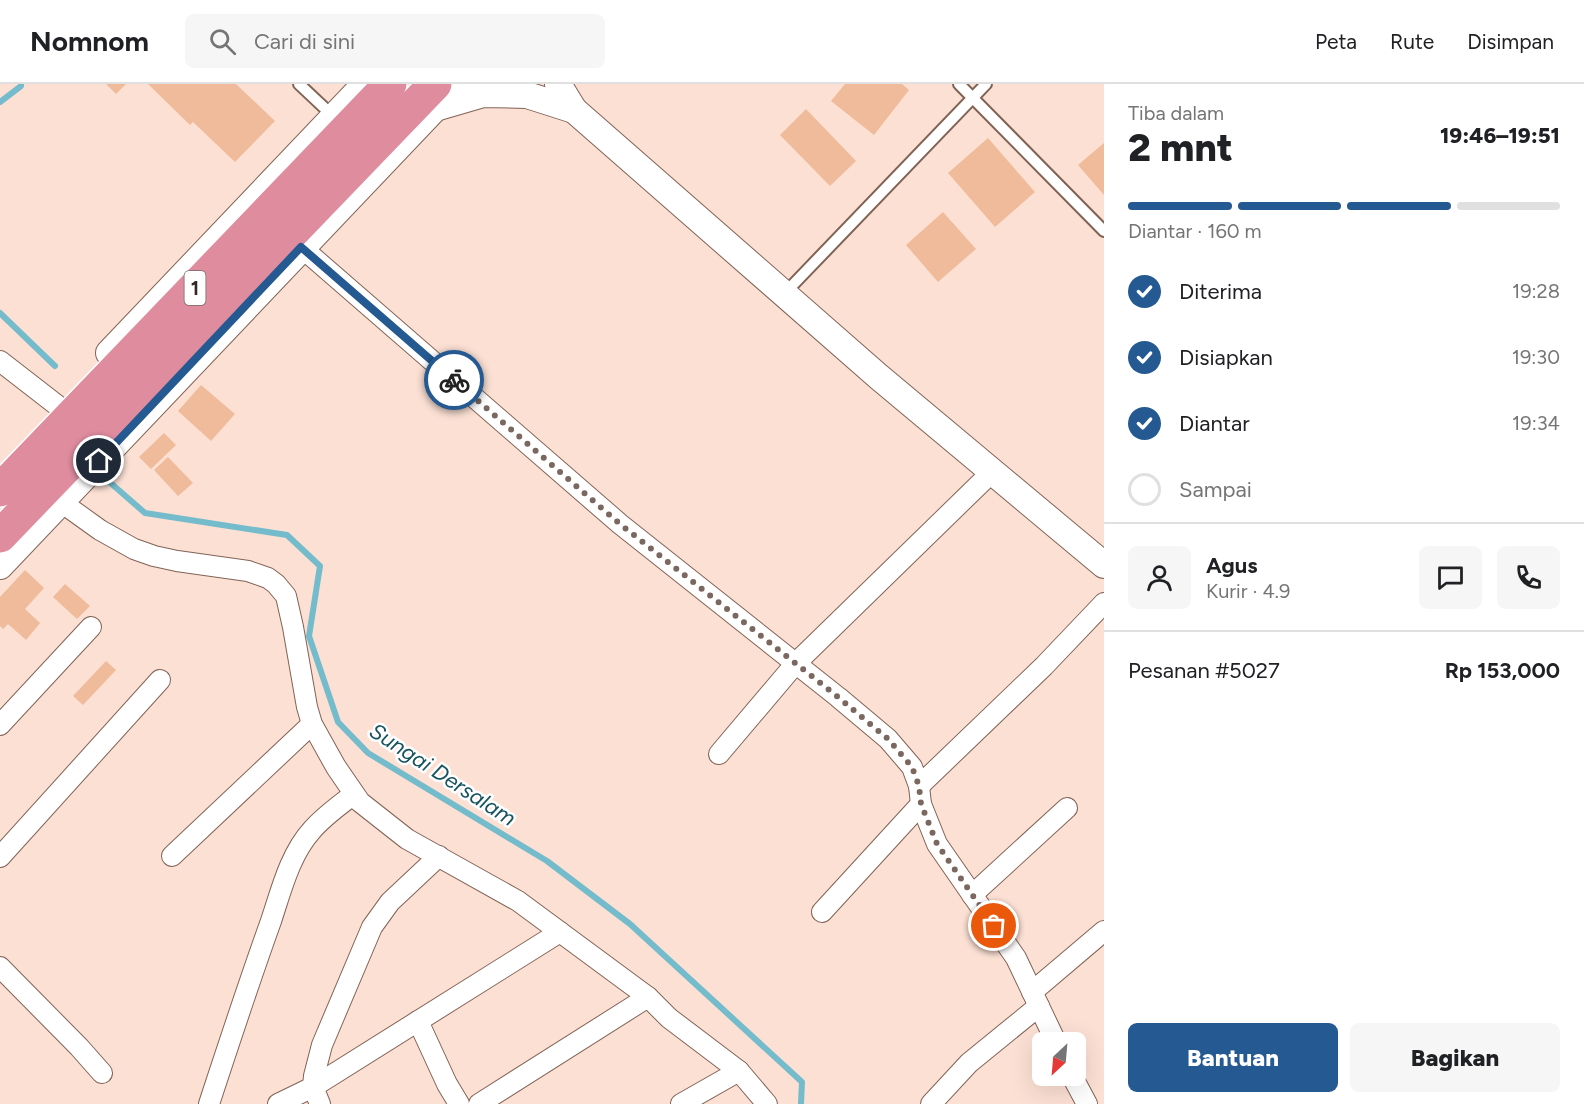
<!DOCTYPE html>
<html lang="id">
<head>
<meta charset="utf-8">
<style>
	:root { --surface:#fff; --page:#f6f6f6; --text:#202124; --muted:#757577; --line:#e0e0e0; --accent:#245991 }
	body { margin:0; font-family:Figtree,sans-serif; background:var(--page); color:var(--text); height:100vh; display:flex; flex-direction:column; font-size:22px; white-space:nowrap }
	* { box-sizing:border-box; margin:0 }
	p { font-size:20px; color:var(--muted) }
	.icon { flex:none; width:33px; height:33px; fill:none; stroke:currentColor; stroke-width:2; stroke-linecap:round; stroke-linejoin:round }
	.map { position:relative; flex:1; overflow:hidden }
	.side { display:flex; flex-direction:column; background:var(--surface); width:480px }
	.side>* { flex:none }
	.needle { width:39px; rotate:206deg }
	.buttons { position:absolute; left:1032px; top:948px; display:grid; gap:12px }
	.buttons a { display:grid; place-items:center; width:54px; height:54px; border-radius:9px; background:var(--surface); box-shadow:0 6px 24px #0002; font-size:30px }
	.pin { position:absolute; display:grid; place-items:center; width:51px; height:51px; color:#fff; margin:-26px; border:3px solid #fff; border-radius:50%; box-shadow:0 2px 6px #0007 }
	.courier { position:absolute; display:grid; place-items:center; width:60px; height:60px; margin:-30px; border:4px solid #245991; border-radius:50%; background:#fff; color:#222; box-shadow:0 2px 8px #0007 }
	.overview em { font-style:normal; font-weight:800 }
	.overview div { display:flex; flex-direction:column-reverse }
	.overview { display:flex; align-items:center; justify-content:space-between; height:102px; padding:0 24px }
	h1 { font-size:39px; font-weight:800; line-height:45px }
	.bar { display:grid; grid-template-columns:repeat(4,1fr); gap:9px 6px; align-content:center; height:72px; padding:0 24px }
	.bar i { height:8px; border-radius:4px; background:var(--line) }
	.bar .selected { background:var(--accent) }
	.bar p { grid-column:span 4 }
	.line { display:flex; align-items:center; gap:15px; padding:0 24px; border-top:2px solid var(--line) }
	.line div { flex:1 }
	.round { display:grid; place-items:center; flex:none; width:63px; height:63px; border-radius:9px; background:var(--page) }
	ol { padding:0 24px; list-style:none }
	li { display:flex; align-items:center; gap:18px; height:66px }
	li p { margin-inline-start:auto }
	li .icon { padding:6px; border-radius:50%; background:var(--accent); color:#fff; stroke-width:4 }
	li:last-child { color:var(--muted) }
	li i { width:33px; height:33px; border:3px solid var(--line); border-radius:50% }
	.action { display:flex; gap:12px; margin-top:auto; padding:12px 24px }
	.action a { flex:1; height:69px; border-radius:9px; background:var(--accent); color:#fff; font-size:24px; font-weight:800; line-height:69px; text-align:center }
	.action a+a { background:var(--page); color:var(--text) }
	header { display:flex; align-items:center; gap:36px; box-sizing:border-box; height:84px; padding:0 30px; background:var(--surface); border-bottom:2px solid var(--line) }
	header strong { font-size:28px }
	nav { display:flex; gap:33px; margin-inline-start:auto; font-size:21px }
	.search { width:420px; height:54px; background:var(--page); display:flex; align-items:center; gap:15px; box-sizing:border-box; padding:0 21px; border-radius:9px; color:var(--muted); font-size:22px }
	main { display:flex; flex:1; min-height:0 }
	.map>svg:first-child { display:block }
</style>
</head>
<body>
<header>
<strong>Nomnom</strong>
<div class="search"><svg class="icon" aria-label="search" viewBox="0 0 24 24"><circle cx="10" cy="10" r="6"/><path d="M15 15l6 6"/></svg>Cari di sini</div>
<nav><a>Peta</a><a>Rute</a><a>Disimpan</a></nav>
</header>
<main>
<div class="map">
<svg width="1104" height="1020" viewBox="0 0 1104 1020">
	<rect width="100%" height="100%" fill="#fce0d4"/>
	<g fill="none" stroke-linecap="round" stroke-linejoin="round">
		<g stroke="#74bbcb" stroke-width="6">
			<path d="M0,18L21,2V0"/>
			<path d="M0,229L55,282"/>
			<path d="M98,388L145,429L287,451L320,482L309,552L338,638L368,669L547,777L630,840L802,998L801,1020"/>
		</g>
	</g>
	<g fill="#f0bb9b">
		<path d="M106,0H126L116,10Z"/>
		<path d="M148,0H236L275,37L235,78L193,38L190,41Z"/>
		<path d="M845,0H902L909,6L874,51L831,17Z"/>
		<path d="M806,25L856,77L830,102L780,51Z"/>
		<path d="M988,54L1035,108L995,143L948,89Z"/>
		<path d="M1104,59V111L1078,81Z"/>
		<path d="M943,128L976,165L938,198L906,161Z"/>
		<path d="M201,301L235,330L211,357L178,327Z"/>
		<path d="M164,349L176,361L151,385L139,373Z"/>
		<path d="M168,373L193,399L178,412L154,386Z"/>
		<path d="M25,486L44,504L25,525L40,539L26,556L8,540L3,545L0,542V513Z"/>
		<path d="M65,500L90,522L77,535L53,513Z"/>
		<path d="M106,577L116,586L83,621L73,612Z"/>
	</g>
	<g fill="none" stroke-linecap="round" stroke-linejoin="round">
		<defs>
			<g id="service">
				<path d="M299,0L333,32"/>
				<path d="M959,0L1104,147"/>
				<path d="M784,210L986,0"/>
			</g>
			<g id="minor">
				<path d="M301,163L620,440L838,613L888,655L912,683L919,702L921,720L937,760L1016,874L1056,958"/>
				<path d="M0,277L58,322"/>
				<path d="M61,418L100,446L134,465L154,472L177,477L248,487L268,494L276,500L286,512L293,543L307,623L312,640L336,683L360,718L407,755L518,817L648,913L669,934L739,987L767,1020"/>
				<path d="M0,641L91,543"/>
				<path d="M719,670L796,579L992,388"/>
				<path d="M919,702L1044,582L1104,519"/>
				<path d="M172,772L312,640"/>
				<path d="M0,773L160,596"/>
				<path d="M972,811L1067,724"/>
				<path d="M822,828L921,720"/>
				<path d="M0,883L79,963L102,989"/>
				<path d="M1032,908L1104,847"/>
				<path d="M418,937L447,1000L459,1020"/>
				<path d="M1072,992L1087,1020"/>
				<path d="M209,1020C229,959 249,898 271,837C281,807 290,770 312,746C324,732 340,721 354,710"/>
				<path d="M278,1020L313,1003L560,848"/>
				<path d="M320,1020L313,1003L314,992L322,961L372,843L390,818L439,772"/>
				<path d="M479,1020L648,913"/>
				<path d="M681,1020L739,987"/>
				<path d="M931,1020L969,979L1039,922"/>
			</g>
			<g id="tertiary">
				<path d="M558,0L574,26L879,293L1104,481"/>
				<path d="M435,24L483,10L527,11L574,26"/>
				<path d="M109,269L365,0"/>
				<path d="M0,482C152,321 304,160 458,0"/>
			</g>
			<g id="trunk">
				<path d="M0,406L390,0"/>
				<path d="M0,452L435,0"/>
			</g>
		</defs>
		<use href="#service" stroke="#816356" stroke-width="14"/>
		<use href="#minor" stroke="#816356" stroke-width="22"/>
		<use href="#tertiary" stroke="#816356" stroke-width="28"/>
		<use href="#trunk" stroke="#fff" stroke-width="36"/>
		<use href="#service" stroke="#fff" stroke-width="10"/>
		<use href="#minor" stroke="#fff" stroke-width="20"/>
		<use href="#tertiary" stroke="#fff" stroke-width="26"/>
		<use href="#trunk" stroke="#df8c9f" stroke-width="33"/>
	</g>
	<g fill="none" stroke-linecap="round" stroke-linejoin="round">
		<path stroke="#7a6860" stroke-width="6" stroke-dasharray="0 10.8" d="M454,296L620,440L838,613L888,655L912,683L919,702L921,720L937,760L994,842"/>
		<path stroke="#245991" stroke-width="8" d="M99,377L301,163L454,296"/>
	</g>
	<g text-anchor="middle" stroke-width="5" stroke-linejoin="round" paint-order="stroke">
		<rect fill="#fff" stroke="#716864" stroke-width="1.5" x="184.5" y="187" width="21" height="34" rx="4.5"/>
		<g font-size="20" font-weight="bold" fill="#342721">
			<text x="195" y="211">1</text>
		</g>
		<g font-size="22" font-style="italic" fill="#15535f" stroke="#fff">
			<text transform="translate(443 690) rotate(33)" y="8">Sungai Dersalam</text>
		</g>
	</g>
</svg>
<div class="buttons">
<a><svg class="needle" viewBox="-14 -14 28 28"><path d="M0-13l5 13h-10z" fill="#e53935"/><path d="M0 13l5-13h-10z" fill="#757577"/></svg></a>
</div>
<div class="pin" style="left:994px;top:842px;background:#ea580c"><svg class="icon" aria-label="bag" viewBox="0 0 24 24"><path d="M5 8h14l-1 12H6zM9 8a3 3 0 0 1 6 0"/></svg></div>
<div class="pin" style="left:99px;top:377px;background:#1f2937"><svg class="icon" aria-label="home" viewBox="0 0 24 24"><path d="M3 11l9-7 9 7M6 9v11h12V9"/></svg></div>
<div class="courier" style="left:454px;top:296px"><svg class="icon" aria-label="bike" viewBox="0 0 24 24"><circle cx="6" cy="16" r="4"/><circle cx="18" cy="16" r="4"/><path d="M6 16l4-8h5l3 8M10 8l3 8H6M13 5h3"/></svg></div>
</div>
<section class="side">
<div class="overview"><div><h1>2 mnt</h1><p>Tiba dalam</p></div><em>19:46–19:51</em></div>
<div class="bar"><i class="selected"></i><i class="selected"></i><i class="selected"></i><i></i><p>Diantar · 160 m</p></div>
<ol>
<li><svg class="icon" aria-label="check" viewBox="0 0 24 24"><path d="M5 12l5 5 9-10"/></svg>Diterima<p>19:28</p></li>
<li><svg class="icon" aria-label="check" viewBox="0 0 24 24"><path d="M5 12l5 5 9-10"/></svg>Disiapkan<p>19:30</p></li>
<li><svg class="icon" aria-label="check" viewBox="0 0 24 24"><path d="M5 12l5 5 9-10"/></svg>Diantar<p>19:34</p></li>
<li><i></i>Sampai</li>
</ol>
<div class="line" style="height:108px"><a class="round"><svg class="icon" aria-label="person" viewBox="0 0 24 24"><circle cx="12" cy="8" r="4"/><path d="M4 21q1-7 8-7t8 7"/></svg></a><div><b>Agus</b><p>Kurir · 4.9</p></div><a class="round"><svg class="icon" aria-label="chat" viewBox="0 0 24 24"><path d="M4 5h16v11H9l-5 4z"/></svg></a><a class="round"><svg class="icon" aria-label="phone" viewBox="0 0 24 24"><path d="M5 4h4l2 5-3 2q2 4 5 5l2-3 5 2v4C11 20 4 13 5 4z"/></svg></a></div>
<div class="line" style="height:78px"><div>Pesanan #5027</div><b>Rp 153,000</b></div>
<div class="action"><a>Bantuan</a><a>Bagikan</a></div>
</section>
</main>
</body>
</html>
